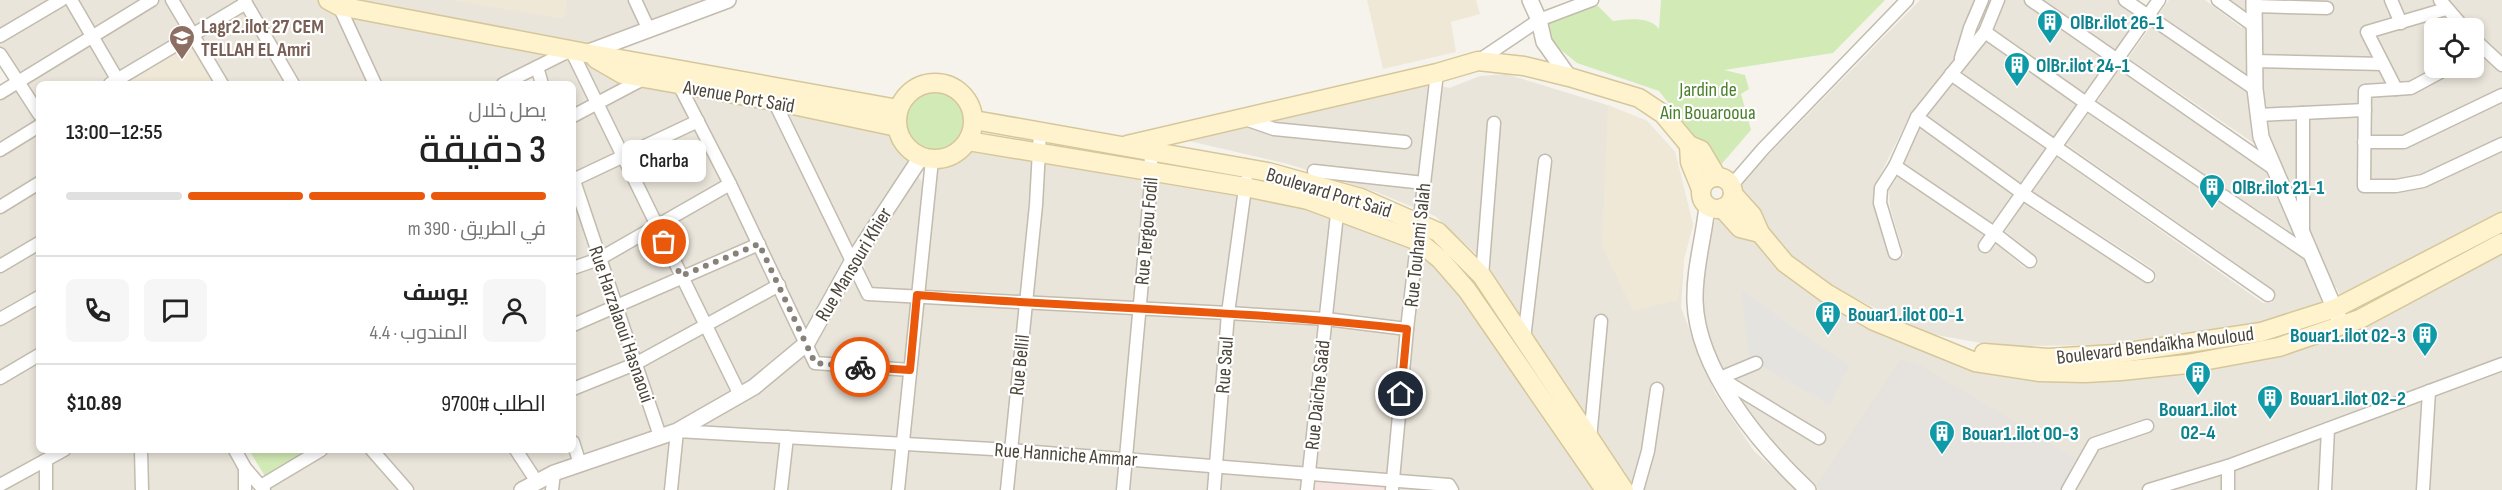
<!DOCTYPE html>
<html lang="ar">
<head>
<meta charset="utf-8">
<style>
	:root { --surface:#fff; --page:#f6f6f6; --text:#222; --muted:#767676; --line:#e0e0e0; --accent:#ea580c }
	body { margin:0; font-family:"Sofia Sans Condensed",Cairo,sans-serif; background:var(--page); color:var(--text); direction:rtl; height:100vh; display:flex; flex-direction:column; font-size:22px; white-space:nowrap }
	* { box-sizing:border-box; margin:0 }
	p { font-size:20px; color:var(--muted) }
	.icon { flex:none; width:33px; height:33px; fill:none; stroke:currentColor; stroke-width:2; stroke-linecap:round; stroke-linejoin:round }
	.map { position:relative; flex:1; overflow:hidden; direction:ltr }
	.details { position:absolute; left:36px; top:81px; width:540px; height:372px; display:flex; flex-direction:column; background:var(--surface); border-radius:9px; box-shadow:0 3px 9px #0003; direction:rtl }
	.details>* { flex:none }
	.controls { position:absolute; left:2424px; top:18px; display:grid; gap:12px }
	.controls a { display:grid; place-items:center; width:60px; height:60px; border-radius:9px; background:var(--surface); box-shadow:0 3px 9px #0003; font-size:30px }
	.pin { position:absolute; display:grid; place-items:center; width:51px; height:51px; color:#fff; margin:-26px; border:3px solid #fff; border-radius:50%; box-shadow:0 2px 6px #0007 }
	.courier { position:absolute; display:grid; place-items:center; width:60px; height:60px; margin:-30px; border:4px solid #ea580c; border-radius:50%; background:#fff; color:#222; box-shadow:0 2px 8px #0007 }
	.bubble { position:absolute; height:42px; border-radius:9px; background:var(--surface); box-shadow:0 3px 9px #0003; font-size:20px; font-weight:600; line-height:42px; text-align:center; direction:rtl }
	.headline em { font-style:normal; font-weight:600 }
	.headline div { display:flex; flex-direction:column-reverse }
	.headline { display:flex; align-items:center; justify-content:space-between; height:102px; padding:0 30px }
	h1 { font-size:39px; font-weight:600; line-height:45px }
	.bar { display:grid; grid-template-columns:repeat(4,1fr); gap:9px 6px; align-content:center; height:72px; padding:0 30px }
	.bar i { height:8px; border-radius:4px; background:var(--line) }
	.bar .current { background:var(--accent) }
	.bar p { grid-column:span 4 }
	.line { display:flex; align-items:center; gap:15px; padding:0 30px; border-top:2px solid var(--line) }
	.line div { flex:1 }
	.round { display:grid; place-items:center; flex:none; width:63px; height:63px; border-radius:9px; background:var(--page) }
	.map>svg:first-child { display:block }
</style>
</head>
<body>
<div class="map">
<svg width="2502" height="490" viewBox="0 0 2502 490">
	<rect width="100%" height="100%" fill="#f6f3ec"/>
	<g fill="#eae5da" fill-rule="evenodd">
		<path d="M0,0H54L0,32Z"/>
		<path d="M75,0H145L93,32Z"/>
		<path d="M158,0H168L188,33L118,75L96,38Z"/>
		<path d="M176,0H240L194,29Z"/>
		<path d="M248,0H317L338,11L371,84H298Z"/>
		<path d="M340,0H630L643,26L586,48Z"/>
		<path d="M638,0H711L650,23Z"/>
		<path d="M1920,0H1990L1979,27L1910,115L1876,183L1874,208L1890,258L1898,260L1904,256L1890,207L1889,190L1898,176L1984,235L1978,244L1981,252H1989L1996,244L2025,268L2037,266L2038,259L2005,231L2024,204L2146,283L2156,281V275L2153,269L2033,191L2057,157L2263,303H2271L2274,291L2260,280L2066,144L2088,114L2301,257L2292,233L2097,102L2118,69L2266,172L2275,188L2258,146L2128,58L2151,26L2244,90L2243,72L2159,14L2169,0H2205L2242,28L2243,14L2223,0H2502V211L2341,297L2336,287L2320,292L2324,304L2264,323L2119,345L1998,346L1925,333L1833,287L1791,257L1757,221L1737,187ZM2434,28H2474V68H2434Z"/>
		<path d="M2002,0H2025L2112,59L2085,99L1989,30Z"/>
		<path d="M2037,0H2119L2143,16L2117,54Z"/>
		<path d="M67,1L87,36L19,77L0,47V40Z"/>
		<path d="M244,8L289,84H226L198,35Z"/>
		<path d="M346,13L557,53L495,84H379Z"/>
		<path d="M1985,36L2081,104L2054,142L1957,74Z"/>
		<path d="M90,42L112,79L103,84H39V107L23,83Z"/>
		<path d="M569,55L592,102L573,111V84H546L541,69Z"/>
		<path d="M578,57L631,81L598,99Z"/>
		<path d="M1506,74L1604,104L1647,121L1675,152L1693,225L1684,259L1681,308L1715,393L1754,451L1798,490H1639L1613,462L1567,386L1485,262L1435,216L1376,192L1288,164L1189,141L1428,82L1449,88L1480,76Z"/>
		<path d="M1952,79L2050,147L2022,188L1923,116Z"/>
		<path d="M642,83L677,90L693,120L624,154L601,105Z"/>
		<path d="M17,86L39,120L0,146V97Z"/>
		<path d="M687,91L772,107L847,260L806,333Z"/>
		<path d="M782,108L893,131L901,149L913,159L851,252Z"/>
		<path d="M595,109L618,157L576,175L573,167V120Z"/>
		<path d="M1919,122L2018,193L1993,228L1900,165Z"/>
		<path d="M696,126L725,182L657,220L627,160Z"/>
		<path d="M39,131V179L0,203V154Z"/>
		<path d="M970,147L1308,205L1413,245L1396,484L1448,490H534L557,478L665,441L806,351L853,271L859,281L865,268L860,257L915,171L924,185L935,165L945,164L957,159L965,154Z"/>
		<path d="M621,163L651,224L601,253L578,182Z"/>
		<path d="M39,188V239L0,262V211Z"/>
		<path d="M728,188L754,242L682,272L660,227Z"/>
		<path d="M573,189L595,256L573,264Z"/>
		<path d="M1726,201L1781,266L2005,374L2279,347L2502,243V490H1817L1764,434L1737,399L1706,336L1701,302L1703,267L1711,228Z"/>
		<path d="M654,230L676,275L618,301L604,260Z"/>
		<path d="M39,248V293L0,315V270Z"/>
		<path d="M757,248L774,284L707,321L685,278Z"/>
		<path d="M1420,250L1464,296L1599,490H1457L1396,477Z"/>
		<path d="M597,263L611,304L573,322V272Z"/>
		<path d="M679,281L701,325L637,358L620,308Z"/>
		<path d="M777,290L801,340L750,383L740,388L710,328Z"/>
		<path d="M39,302V351L0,374V323Z"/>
		<path d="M614,311L631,362L573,385V329Z"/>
		<path d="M704,331L734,392L675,425L662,430L640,365Z"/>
		<path d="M39,359V450H58L0,481V382Z"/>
		<path d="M633,368L655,432L582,457L573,431V393Z"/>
		<path d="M71,450H137L139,490H49V464Z"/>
		<path d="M144,450H231L241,468V490H146Z"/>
		<path d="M328,450H367L403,490H269L266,487Z"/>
		<path d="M376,450H512L531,479L512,490H412Z"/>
		<path d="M520,450H572L575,460L537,476Z"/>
		<path d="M42,467V490H0Z"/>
	</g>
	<path fill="#e6e2dd" d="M1900,359L1923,367L2083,463L2066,490H1822L1816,485Z"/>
	<g fill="#efe8d6">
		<path d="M451,0H567L564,19Z"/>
		<path d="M1367,0H1476L1480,14L1451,22L1456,52L1383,69Z"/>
		<path d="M193,42L217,84H130L128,81Z"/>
		<path d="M1608,105L1647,121L1675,152L1693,225L1684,259L1678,300L1633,311L1602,246Z"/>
	</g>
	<path fill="#f6e3e0" d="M1312,477L1389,483L1388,490H1310Z"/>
	<g fill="#d2eab5">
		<path d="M1661,0H1885L1833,53L1724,70L1745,75L1749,89L1741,94L1751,130L1719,167L1659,91L1577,63L1550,41L1549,24L1569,12L1596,4L1613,21C1627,19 1650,16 1659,29Z"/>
		<circle cx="934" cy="122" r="30"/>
		<path d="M249,450H308L265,476Z"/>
	</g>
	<path fill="#e5e3e0" d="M1741,290L1849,366L1830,405L1749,359Z"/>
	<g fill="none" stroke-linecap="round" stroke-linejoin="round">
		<defs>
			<g id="minor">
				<path d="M71,0L120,84"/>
				<path d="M172,0L222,84"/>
				<path d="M244,0L293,84"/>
				<path d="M635,0L649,30"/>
				<path d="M2031,0L2273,168"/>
				<path d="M2125,0L2255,89"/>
				<path d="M2218,0L2254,26"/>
				<path d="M2391,0L2401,23"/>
				<path d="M2440,0L2464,28"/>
				<path d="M339,6L375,84"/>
				<path d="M2254,6L2327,8"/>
				<path d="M1985,32L2086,103L2312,256"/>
				<path d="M0,36L61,0"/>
				<path d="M2474,39L2502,65"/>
				<path d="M0,54L39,114"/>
				<path d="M1961,58L1970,28L1982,0"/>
				<path d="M1478,61L1539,20L1592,0"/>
				<path d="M2254,61L2383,64"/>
				<path d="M537,67L542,84"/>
				<path d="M2448,68L2411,88L2365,91L2364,186H2396L2423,181L2502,144"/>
				<path d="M1951,74L2268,295"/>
				<path d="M677,81L730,184L815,363L910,370"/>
				<path d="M110,84L246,3"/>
				<path d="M503,84L571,50L740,395"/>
				<path d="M2396,89L2367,32L2446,9"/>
				<path d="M0,93L152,0"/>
				<path d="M773,99L868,294L1228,313L1326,319L1407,329"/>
				<path d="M2258,115L2365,110"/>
				<path d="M573,116L645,78"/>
				<path d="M1917,117L2022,193L2148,276"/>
				<path d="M1245,119L1274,129L1405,142"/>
				<path d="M2364,142H2404L2502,95"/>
				<path d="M0,150L39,126"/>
				<path d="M1895,166L1994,233L2030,261"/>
				<path d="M1314,171L1424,183"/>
				<path d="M573,178L660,436"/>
				<path d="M573,180L698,121"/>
				<path d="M1731,186L1763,149L1907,0"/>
				<path d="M0,207L39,183"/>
				<path d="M2303,232V113"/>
				<path d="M1985,246L2159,0"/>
				<path d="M1895,253L1880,203L1881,188L1895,166L1917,117L1985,32L1998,0"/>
				<path d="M0,266L39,243"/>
				<path d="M573,268L599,259L730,184"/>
				<path d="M1482,276L1494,123"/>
				<path d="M0,319L39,297"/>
				<path d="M573,325L759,244"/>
				<path d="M1524,339L1545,161"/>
				<path d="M0,378L39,355"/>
				<path d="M1720,378L1819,438"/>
				<path d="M1720,378L1756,363"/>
				<path d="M573,389L635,364L779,285"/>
				<path d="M1590,439L1601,321"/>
				<path d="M573,442L580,464"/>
				<path d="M141,450L142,490"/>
				<path d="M235,450L245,468L264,490"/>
				<path d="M372,450L407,490"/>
				<path d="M516,450L537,482"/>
				<path d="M46,462V490"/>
				<path d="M245,468V490"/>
				<path d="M0,485L64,450"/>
				<path d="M261,486L321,450"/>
				<path d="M552,490L554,473"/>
				<path d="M671,490L677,431L1010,450L1449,485L1452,490"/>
				<path d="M781,490L787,437"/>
				<path d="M898,490L932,160"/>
				<path d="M1007,490L1036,205L1040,132"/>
				<path d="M1123,490L1152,172L1150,152"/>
				<path d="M1214,490L1228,313L1246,181"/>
				<path d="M1307,490L1338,205"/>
				<path d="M1392,490L1407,329L1437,73"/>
				<path d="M1637,490L1648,451L1657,389"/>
				<path d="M2068,490L2094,444L2147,426"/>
				<path d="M2149,490L2228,466L2502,364"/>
				<path d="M2228,490V466"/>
				<path d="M2325,490L2328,429"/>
				<path d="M2423,490L2429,391"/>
			</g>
			<g id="tertiary">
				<path d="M1530,0L1539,20L1544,42L1569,77"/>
				<path d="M2254,0L2255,89L2261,137L2339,319"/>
				<path d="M586,53L728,0"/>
				<path d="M1707,206C1704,238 1694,269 1695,301C1697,370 1760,445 1808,490"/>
				<path d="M522,490L554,473L677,431L754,387L807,343L852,262L921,157"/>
			</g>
			<g id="secondary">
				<path d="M328,0L339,6L586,53L898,109"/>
				<path d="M596,59L622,74L774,101L897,127"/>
				<circle cx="935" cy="121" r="38"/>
				<path d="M974,120L1268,172L1361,198L1438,232L1482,276L1624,490"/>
				<path d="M968,141L1245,187L1308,200L1418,241L1440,259L1467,290L1605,490"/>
				<path d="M1127,145L1437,73L1478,61L1524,66L1569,77L1639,98L1663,114L1689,145L1701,150L1717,177"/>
				<path d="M1689,145L1690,162L1701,189"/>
				<circle cx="1717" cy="193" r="16"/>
				<path d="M1733,194L1752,215L1760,233L1785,263L1826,293L1874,321L1975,362L2040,372L2085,373L2121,371L2187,364L2279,347L2360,319L2502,243"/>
				<path d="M1722,208L1740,228L1760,233"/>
				<path d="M1984,353L2048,358L2115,354L2261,332L2336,308L2502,222"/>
			</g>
		</defs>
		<use href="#minor" stroke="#c2bbae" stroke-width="15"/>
		<use href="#tertiary" stroke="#c2bbae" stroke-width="18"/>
		<use href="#secondary" stroke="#d6c79b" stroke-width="21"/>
		<use href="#minor" stroke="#fff" stroke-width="12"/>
		<use href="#tertiary" stroke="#fff" stroke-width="15"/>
		<use href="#secondary" stroke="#fff3cd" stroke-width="18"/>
	</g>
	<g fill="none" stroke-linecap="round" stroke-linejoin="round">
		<path stroke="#878178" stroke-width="6" stroke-dasharray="0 10.8" d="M664,242L681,276L759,244L815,363L860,367"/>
		<path stroke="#ea580c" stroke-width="8" d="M860,367L910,370L917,295C1081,308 1245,310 1407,329L1401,394"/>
	</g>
	<defs>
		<symbol id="building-pin" viewBox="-11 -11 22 30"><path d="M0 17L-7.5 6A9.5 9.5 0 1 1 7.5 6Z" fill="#0f9aa8" stroke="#fff"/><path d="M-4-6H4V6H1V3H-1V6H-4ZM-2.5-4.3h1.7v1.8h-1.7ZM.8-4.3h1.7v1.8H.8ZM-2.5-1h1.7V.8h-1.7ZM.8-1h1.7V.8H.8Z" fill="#fff"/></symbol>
		<symbol id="school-pin" viewBox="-11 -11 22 30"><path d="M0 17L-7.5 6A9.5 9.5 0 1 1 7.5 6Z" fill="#8d6e63" stroke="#fff"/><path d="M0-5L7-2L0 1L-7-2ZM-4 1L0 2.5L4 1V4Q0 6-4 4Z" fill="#fff"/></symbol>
	</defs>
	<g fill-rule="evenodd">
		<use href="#building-pin" x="2035" y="7" width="30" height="40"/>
		<use href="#school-pin" x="167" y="23" width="30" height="40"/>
		<use href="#building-pin" x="2002" y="50" width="30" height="40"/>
		<use href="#building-pin" x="2197" y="172" width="30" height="40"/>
		<use href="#building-pin" x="1813" y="299" width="30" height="40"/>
		<use href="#building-pin" x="2410" y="320" width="30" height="40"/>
		<use href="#building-pin" x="2183" y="359" width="30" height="40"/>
		<use href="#building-pin" x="2255" y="383" width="30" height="40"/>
		<use href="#building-pin" x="1927" y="418" width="30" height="40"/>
	</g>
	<g text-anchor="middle" stroke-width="4.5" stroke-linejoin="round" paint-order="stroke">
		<g font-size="20" font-weight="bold" fill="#0d838f" stroke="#fff" text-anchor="start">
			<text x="2070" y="29">OlBr.ilot 26-1</text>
			<text x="2036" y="72">OlBr.ilot 24-1</text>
			<text x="2232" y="194">OlBr.ilot 21-1</text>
			<text x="1848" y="321">Bouar1.ilot 00-1</text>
			<text x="2406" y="342" text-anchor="end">Bouar1.ilot 02-3</text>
			<text x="2290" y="405">Bouar1.ilot 02-2</text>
			<text x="2198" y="416" text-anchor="middle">Bouar1.ilot<tspan x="2198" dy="23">02-4</tspan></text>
			<text x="1962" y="440">Bouar1.ilot 00-3</text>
		</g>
		<g font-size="20" font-weight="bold" fill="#785e54" stroke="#fff" text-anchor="start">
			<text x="201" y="33">Lagr2.ilot 27 CEM<tspan x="201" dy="23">TELLAH EL Amri</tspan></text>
		</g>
		<g font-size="20" fill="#4a7f2a" stroke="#fff">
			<text x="1708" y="96">Jardin de<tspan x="1708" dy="23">Ain Bouarooua</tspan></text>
		</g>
		<g font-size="20" fill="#4b4439" stroke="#fff">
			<text transform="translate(739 96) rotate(10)" y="7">Avenue Port Saïd</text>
			<text transform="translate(1329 192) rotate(17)" y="7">Boulevard Port Saïd</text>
			<text transform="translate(1146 231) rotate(-85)" y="7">Rue Tergou Fodil</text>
			<text transform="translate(1417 245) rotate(-84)" y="7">Rue Touhami Salah</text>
			<text transform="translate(853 264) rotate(-59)" y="7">Rue Mansouri Khier</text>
			<text transform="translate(622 324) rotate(71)" y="7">Rue Harzalaoui Hasnaoui</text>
			<text transform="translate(2155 345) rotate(-7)" y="7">Boulevard Bendaïkha Mouloud</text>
			<text transform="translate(1019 365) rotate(-84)" y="7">Rue Bellil</text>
			<text transform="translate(1224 365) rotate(-86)" y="7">Rue Saul</text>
			<text transform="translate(1317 395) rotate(-84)" y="7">Rue Daiche Saâd</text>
			<text transform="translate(1066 454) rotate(4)" y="7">Rue Hanniche Ammar</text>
		</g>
	</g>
</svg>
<div class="controls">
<a><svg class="icon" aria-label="locate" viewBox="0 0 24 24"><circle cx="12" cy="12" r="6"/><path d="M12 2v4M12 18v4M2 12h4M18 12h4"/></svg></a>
</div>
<div class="pin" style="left:664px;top:242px;background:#ea580c"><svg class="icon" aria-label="bag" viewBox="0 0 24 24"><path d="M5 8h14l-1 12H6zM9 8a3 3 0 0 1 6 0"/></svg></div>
<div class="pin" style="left:1401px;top:394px;background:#1f2937"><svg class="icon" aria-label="home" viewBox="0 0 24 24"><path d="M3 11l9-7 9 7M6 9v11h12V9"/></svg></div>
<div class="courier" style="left:860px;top:367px"><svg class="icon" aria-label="bike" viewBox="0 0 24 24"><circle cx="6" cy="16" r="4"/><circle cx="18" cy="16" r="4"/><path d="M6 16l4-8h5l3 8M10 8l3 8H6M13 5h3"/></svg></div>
<div class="bubble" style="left:622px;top:140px;width:84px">Charba</div>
<section class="details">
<div class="headline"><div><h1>3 دقيقة</h1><p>يصل خلال</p></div><em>12:55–13:00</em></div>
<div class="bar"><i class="current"></i><i class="current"></i><i class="current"></i><i></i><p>في الطريق · 390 m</p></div>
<div class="line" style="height:108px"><a class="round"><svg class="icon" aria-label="person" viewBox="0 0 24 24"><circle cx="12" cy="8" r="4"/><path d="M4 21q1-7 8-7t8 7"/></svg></a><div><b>يوسف</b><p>المندوب · 4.4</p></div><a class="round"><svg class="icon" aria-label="chat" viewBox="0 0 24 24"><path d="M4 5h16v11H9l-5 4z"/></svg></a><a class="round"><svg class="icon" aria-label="phone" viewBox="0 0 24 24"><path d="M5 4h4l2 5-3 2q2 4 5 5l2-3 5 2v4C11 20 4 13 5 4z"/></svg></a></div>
<div class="line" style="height:78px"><div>الطلب #9700</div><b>$10.89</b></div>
</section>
</div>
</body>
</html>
